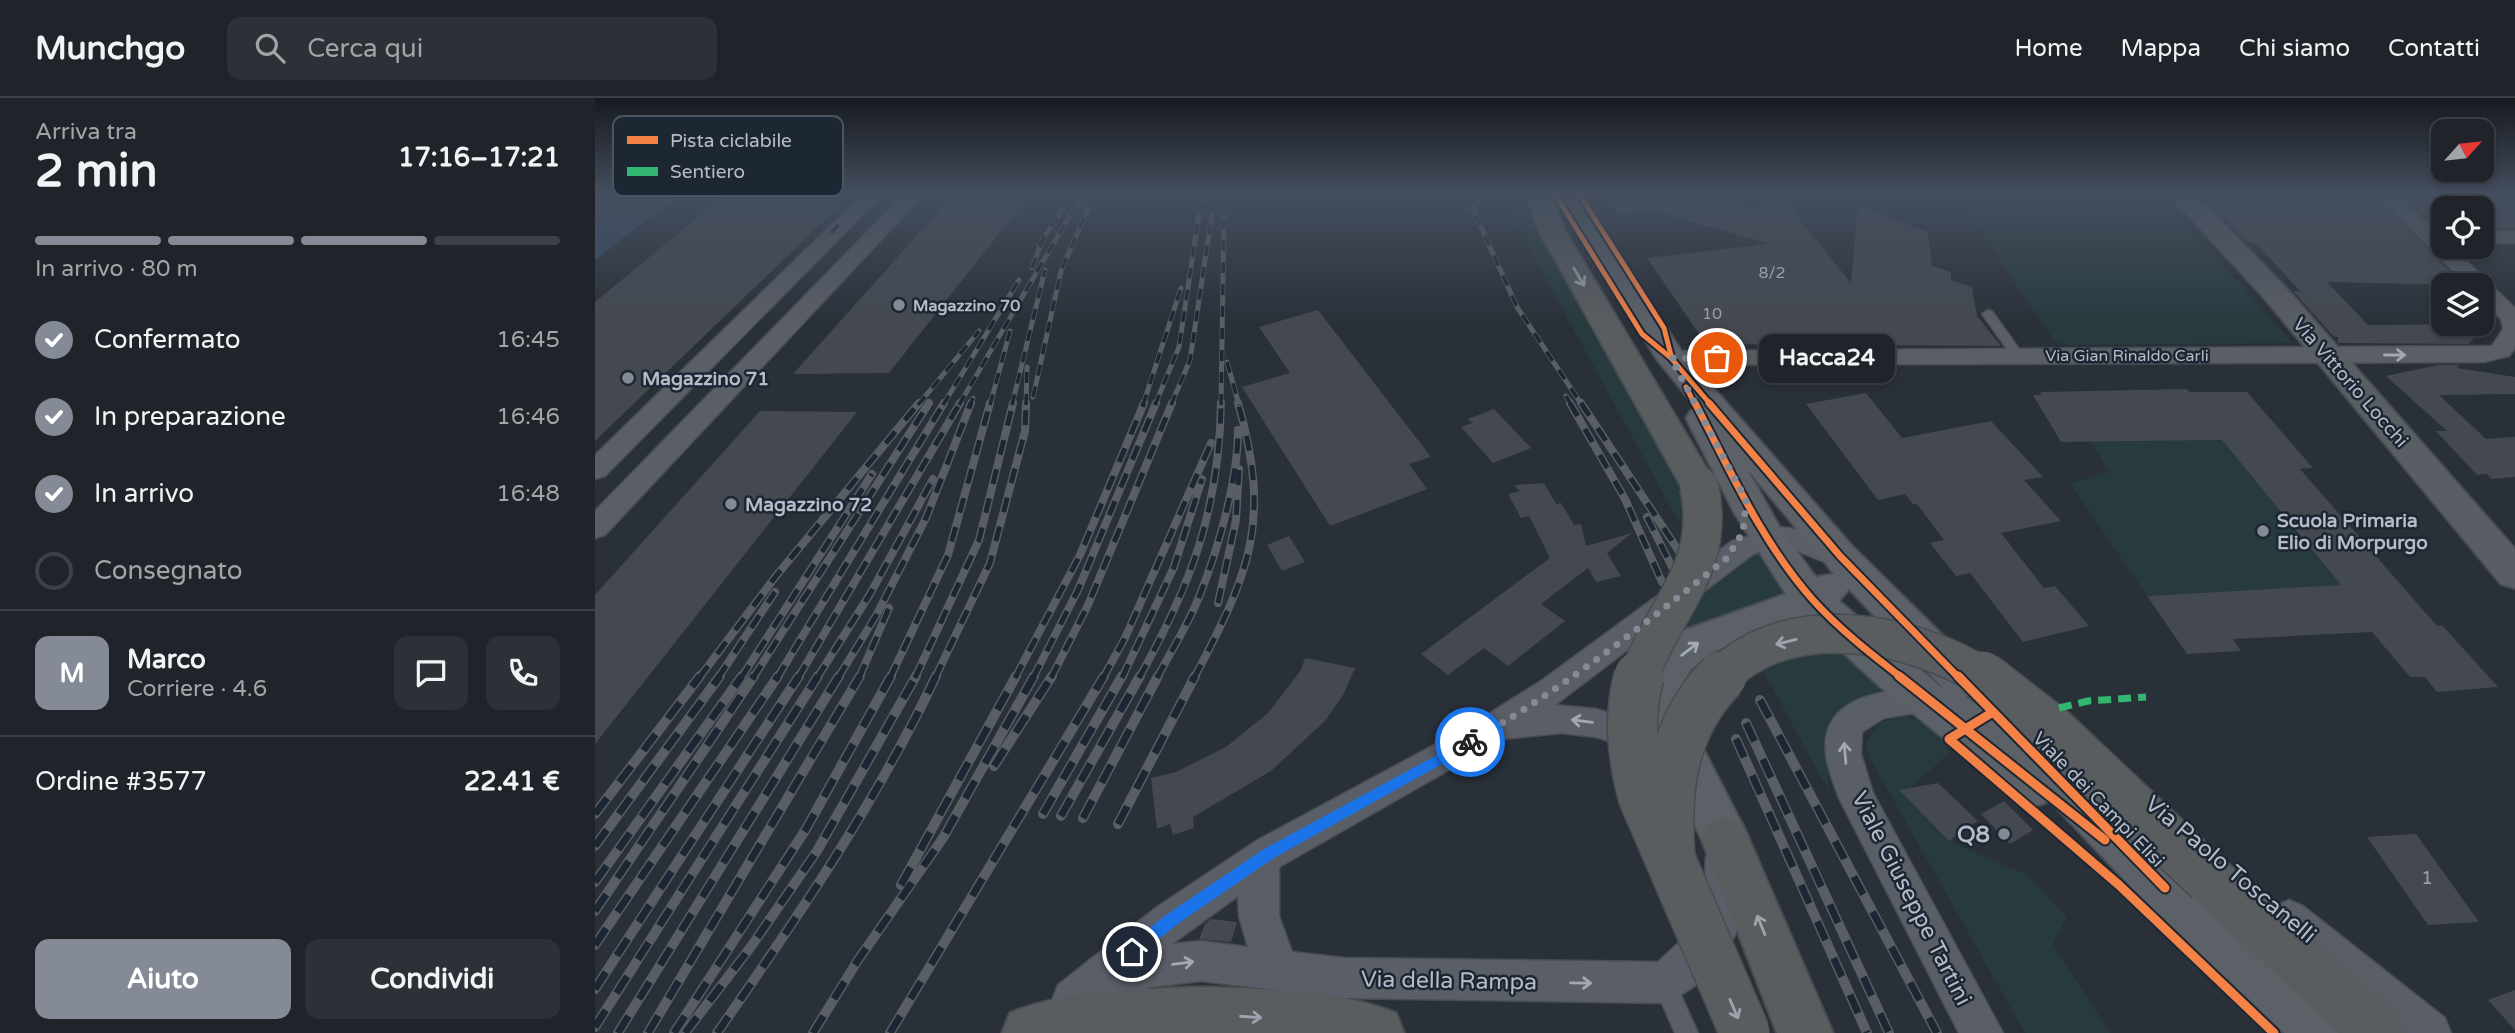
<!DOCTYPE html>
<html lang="it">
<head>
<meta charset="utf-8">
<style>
	:root { --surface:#20242a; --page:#2d3036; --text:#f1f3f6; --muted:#a2a4a8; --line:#3d4147; --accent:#848b96 }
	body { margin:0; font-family:"Varela Round",sans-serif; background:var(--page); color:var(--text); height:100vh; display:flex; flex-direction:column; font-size:26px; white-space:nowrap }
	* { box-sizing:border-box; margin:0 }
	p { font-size:23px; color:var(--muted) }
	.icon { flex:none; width:38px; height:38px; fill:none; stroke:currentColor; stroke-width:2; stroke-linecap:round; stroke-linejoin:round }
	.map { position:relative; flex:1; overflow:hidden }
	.side { display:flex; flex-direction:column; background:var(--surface); width:595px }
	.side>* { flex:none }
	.needle { width:46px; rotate:63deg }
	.controls { position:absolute; left:1836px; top:21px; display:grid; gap:14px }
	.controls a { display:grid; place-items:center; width:63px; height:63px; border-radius:14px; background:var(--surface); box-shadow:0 4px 10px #0003,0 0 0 2px var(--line); font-size:35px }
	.pin { position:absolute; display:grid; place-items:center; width:60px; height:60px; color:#fff; margin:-30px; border:4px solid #fff; border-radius:50%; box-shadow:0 2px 7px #0007 }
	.courier { position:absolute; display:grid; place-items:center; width:70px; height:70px; margin:-35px; border:5px solid #1a73e8; border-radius:50%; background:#fff; color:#222; box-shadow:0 2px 9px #0007 }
	.bubble { position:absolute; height:49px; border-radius:14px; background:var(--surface); box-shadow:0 4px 10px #0003,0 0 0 2px var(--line); font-size:23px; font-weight:700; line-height:49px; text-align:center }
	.headline em { font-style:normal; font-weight:700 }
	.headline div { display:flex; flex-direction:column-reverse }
	.headline { display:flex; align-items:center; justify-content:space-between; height:119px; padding:0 35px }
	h1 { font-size:46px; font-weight:700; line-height:52px }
	.bar { display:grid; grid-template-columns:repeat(4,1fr); gap:10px 7px; align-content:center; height:84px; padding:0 35px }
	.bar i { height:9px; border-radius:5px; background:var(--line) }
	.bar .current { background:var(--accent) }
	.bar p { grid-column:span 4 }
	.line { display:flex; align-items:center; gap:18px; padding:0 35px; border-top:2px solid var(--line) }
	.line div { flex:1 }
	.round { display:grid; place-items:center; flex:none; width:74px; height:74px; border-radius:14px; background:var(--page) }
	ol { padding:0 35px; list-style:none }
	li { display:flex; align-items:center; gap:21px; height:77px }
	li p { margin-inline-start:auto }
	li .icon { padding:7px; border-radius:50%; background:var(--accent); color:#fff; stroke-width:4 }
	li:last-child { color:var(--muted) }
	li i { width:38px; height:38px; border:4px solid var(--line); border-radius:50% }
	.primary-button { display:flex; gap:14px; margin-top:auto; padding:14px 35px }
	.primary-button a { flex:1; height:80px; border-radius:14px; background:var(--accent); color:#fff; font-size:28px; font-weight:700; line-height:80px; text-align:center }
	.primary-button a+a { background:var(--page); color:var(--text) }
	header { display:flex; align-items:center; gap:42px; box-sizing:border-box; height:98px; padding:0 35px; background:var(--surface); border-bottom:2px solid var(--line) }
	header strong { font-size:33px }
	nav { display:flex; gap:38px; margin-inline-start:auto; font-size:24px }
	.search { width:490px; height:63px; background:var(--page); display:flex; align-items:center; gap:18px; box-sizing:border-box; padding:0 24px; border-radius:14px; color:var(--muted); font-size:26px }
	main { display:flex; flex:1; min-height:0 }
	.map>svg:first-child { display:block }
</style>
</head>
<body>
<header>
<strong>Munchgo</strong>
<div class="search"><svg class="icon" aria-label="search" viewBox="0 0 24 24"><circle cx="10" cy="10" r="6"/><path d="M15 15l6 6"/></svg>Cerca qui</div>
<nav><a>Home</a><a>Mappa</a><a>Chi siamo</a><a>Contatti</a></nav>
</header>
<main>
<section class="side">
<div class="headline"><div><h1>2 min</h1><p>Arriva tra</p></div><em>17:16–17:21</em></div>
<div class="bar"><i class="current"></i><i class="current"></i><i class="current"></i><i></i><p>In arrivo · 80 m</p></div>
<ol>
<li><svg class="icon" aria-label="check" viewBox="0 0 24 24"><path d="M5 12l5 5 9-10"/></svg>Confermato<p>16:45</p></li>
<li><svg class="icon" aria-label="check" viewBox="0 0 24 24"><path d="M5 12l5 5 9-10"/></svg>In preparazione<p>16:46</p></li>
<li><svg class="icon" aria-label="check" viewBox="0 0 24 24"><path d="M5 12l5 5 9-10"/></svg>In arrivo<p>16:48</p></li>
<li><i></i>Consegnato</li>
</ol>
<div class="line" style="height:126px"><b class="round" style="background:var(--accent);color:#fff">M</b><div><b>Marco</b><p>Corriere · 4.6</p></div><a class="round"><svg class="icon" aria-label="chat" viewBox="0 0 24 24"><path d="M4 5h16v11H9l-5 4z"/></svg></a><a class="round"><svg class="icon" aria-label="phone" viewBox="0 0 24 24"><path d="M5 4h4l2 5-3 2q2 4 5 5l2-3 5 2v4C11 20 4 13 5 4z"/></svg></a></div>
<div class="line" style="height:91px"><div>Ordine #3577</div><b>22.41 €</b></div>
<div class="primary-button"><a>Aiuto</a><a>Condividi</a></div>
</section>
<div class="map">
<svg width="1920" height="935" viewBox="0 0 1920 935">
	<rect width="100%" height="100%" fill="#2a3038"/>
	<g fill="#273a3e">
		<path d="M908,96H928L931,110L1088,387L1092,439L910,106Z"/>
		<path d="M1361,96H1562L1698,245L1471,247L1460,244Z"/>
		<path d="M1627,342L1746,487L1552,498L1475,385L1514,374L1496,344Z"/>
		<path d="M1165,453L1198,494L1115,521L1080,541L1103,499Z"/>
		<path d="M1150,539H1236L1301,591C1232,598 1229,635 1234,694Z"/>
		<path d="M1308,618C1328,623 1345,635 1355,654L1308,697L1354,743L1431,776L1472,819L1458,846L1515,935H1430L1273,657L1271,645L1284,625Z"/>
	</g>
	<path fill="#384963" d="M0,96H85L0,162Z"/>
	<g fill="#444950">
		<path d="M131,96H257L0,343V204Z"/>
		<path d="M359,96H435L294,275L198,276Z"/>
		<path d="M1010,96H1082V99L1096,103L1104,97L1172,113L1159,96H1184L1256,185L1263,108L1333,134L1337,168L1356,174V182L1377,189L1382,218L1406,248L1111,246L1052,160L1174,146L1063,114L1024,117Z"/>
		<path d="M1607,96L1700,102L1694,96H1780L1868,187L1732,184L1773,227L1886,226L1892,223L1874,246L1743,245V239H1739L1698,193H1705L1662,146L1649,142Z"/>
		<path d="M1806,96H1920V130H1886V110H1848V128H1839Z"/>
		<path d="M723,212L836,359L814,366L832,391L735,428L647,289L695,275L664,229Z"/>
		<path d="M1843,267H1864L1862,270L1920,279V296L1844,297L1891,341L1920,339V379L1896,381L1892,376L1882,377L1841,333H1852L1791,278Z"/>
		<path d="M1592,291L1595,294H1652L1718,370L1705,371L1842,528L1847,527L1903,589L1842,594L1830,579H1815L1777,534L1638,541L1646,553L1592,556L1552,498L1746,487L1627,342L1466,344L1438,297H1447L1445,294Z"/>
		<path d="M1271,295L1307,340L1396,323L1448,379L1429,382L1466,423L1406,435L1449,490L1460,488L1494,528L1428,544L1375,475L1361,478L1335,445L1349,442L1322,406H1318L1310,396L1283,402L1211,306Z"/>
		<path d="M899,311L936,350L898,365L866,329L877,325L873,321Z"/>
		<path d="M165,313L262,314L0,646V497Z"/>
		<path d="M949,385L961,406L966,405L979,427L986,426L991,448L1037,435L1012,455L1026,478L1001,484L993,470L946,506L970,523L913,568L889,550L853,577L826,556L955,460L934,418L926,420L913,396L925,393L919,387Z"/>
		<path d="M694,438L710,464L687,473L672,447Z"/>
		<path d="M710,560L760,570L748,597L730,623L676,673L598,719L599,730L578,737L575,726L562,731L556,680L581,674L631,649L673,615L706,572Z"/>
		<path d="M1343,685L1383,723L1354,743L1304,692Z"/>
		<path d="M1409,703L1438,732L1415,746L1386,716Z"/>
		<path d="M1821,736L1884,824L1833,827L1772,739Z"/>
		<path d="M616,821L642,824L636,844L604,841L610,826Z"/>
		<path d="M1920,892V932L1893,902Z"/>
	</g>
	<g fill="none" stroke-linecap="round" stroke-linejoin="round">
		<defs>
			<g id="lane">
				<path d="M1393,212L1397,213L1427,255V261H1419L1387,216Z"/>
				<path d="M1069,874L1077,877L1103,935H1080L1058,885L1061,877Z"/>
			</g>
			<g id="street">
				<path d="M268,96H288L10,378L0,381V357Z"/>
				<path d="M309,96H329L10,437L0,440V413Z"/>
				<path d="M1782,96H1802L1848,140V149H1857L1920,210V250L1914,258L1889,264L1076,267L1068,265L1064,260L1068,255L1076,253L1897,248L1908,231L1906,221L1886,203V187H1872Z"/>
				<rect x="1886" y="133" width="34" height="12"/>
				<path d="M1185,429C1207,431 1248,438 1260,458L1255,465C1221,475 1205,435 1157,457L960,607L1001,611L1064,631L1069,641L1064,651L1052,655L1001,639L966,635L908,641L684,769V818L697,854L750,860L1063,864L1107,823L1111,759L1117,747L1130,742L1143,747C1150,761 1150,774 1150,789C1149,842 1118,885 1069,905L750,900L606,883L556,889L512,907L507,905L493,917L478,923L463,917L457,902L463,887L562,809L661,743L874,628L946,583L1137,443ZM643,798L644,818L653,849L606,843L577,846Z"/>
				<path d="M1334,589L1346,593L1351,602L1346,611L1289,620L1267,634L1266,656L1278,695L1408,935H1364L1243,698C1239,685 1232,670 1231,656C1224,598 1291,591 1334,589Z"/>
				<path d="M1694,802L1708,808L1850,920L1856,935H1802L1680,834L1674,821L1680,808Z"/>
			</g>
			<path id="secondary" d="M1574,96H1600L1691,190L1920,451V490L1906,486L1671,202Z"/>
			<path id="primary" d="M960,96H985L1087,254L1258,449L1588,774L1749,915L1757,935H1689L1552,806L1455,703L1441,708L1425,702L1283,587L1211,520L1144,542L1117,555L1095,572L1089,584L1090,615L1154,740L1147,755L1130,761L1113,755L1046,615V584L1065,550L1087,533L1191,496L1140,416L1091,320L1096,313L1102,311L1061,260ZM1152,371L1232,467L1239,476L1221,479L1216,473L1185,430ZM1254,491L1352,594L1244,503Z"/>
			<g id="highway">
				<path d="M931,96H956L969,131L1122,388L1117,396L1104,400L1091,396L1086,388L943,131Z"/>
				<path d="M1130,719L1147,725L1238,935H1182L1106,740L1113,725Z"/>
				<path d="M1614,758L1632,765L1804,915L1812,935H1743L1596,797L1589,781L1596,765Z"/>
				<path d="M608,889C671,891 742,891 801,915L809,935H407L415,915C474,891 545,891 608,889Z"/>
			</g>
		</defs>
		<use href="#lane" stroke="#484c53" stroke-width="3"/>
		<use href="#street" stroke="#484c53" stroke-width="3"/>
		<use href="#secondary" stroke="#484c53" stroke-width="4"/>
		<use href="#primary" stroke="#484c55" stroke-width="4"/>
		<use href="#highway" stroke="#474c53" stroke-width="4"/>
		<use href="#lane" fill="#5a5e66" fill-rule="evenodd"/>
		<use href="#street" fill="#5a5e66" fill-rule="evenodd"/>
		<use href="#secondary" fill="#595d64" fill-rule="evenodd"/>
		<use href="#primary" fill="#5c6168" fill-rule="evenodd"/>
		<use href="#highway" fill="#5a5d60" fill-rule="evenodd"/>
		<defs>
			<g id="rail-far2">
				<path d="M877,96L878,111L922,209L987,307"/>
				<path d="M236,135L249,121"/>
				<path d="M444,147L471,106"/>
				<path d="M437,170L448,141"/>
				<path d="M632,264L644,307"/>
				<path d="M971,298L976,307"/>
				<path d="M438,299L466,173L498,99"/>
				<path d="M323,307L384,233"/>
				<path d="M348,307L424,182"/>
				<path d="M364,307L478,112L491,96"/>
				<path d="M375,307L378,300"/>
				<path d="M395,307L415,233"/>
				<path d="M417,307L450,172"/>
				<path d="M431,307L432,269"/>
				<path d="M548,307L586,190"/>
				<path d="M560,307L584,249L607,96"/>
				<path d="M576,307L595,262L620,96"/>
				<path d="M626,307L629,119"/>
			</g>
			<g id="rail-far1">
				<path d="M975,305L1030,401L1067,484"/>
				<path d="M986,305L1085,455"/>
				<path d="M1052,419L1077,469"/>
				<path d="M623,505L641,422L644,371"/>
				<path d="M104,580L181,478L324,305"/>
				<path d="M123,580L180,494"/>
				<path d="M146,580L277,376"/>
				<path d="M158,580L334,305"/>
				<path d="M182,580L349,305"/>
				<path d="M203,580L365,305"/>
				<path d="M222,580L275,496L338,381"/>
				<path d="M243,580L282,516L331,420L376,305"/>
				<path d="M264,580L294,510"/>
				<path d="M295,580L353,457L395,305"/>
				<path d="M320,580L384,442L418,305"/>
				<path d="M340,580L395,465L430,333L431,305"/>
				<path d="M420,580L485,457L549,305"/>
				<path d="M438,580L483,492L561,305"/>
				<path d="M456,580L493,507L577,305"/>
				<path d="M508,580L530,540L616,345"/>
				<path d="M527,580L579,469L607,381"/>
				<path d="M544,580C596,487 624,413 626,305"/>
				<path d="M562,580C576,553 593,527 604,499C623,452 643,382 643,332"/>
				<path d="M599,580C655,474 677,424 643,305"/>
			</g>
			<g id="rail">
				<path d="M1165,602L1342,935"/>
				<path d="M1151,625L1294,935"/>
				<path d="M1141,641L1272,935"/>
				<path d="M399,668L457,578"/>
				<path d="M0,716L105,578"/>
				<path d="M448,716L527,578"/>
				<path d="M466,718L545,578"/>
				<path d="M488,720L563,578"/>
				<path d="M523,726L600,578"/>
				<path d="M0,748L125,578"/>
				<path d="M0,784L147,578"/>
				<path d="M306,787L421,578"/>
				<path d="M0,813L159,578"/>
				<path d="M0,847L183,578"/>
				<path d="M0,891L204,578"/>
				<path d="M0,929L223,578"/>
				<path d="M23,935L244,578"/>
				<path d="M53,935L265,578"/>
				<path d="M79,935L211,731L296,578"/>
				<path d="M90,935L155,850L222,753L321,578"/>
				<path d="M122,935C202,820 281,705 341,578"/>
				<path d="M218,935L263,862L348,740L439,578"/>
				<path d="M295,935L509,578"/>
			</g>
		</defs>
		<use href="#rail-far2" stroke="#595d64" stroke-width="5"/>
		<use href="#rail-far1" stroke="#595d64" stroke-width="8"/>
		<use href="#rail" stroke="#595d64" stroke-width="10"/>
		<use href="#rail-far2" stroke="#1d2633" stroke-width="3.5" stroke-dasharray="11" stroke-linecap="butt"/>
		<use href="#rail-far1" stroke="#1d2633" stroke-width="5" stroke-dasharray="15" stroke-linecap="butt"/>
		<use href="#rail" stroke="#1d2633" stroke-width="7" stroke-dasharray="20" stroke-linecap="butt"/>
		<defs>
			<g id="highway-bridge-far1">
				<path d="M1044,580C1069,507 1122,471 1104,388"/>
				<path d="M1125,580C1193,510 1315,533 1390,580"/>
			</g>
			<g id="highway-bridge">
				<path d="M1044,578C1033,619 1037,657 1048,698L1150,935"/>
				<path d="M1387,578L1454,630L1614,781"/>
				<path d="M1075,758C1070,691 1077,629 1127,578"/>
			</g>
		</defs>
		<use href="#highway-bridge-far1" stroke="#474c53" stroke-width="41" stroke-linecap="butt"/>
		<use href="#highway-bridge" stroke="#474c53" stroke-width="52" stroke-linecap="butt"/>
		<use href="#highway-bridge-far1" stroke="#5a5d60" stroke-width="38"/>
		<use href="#highway-bridge" stroke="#5a5d60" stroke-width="49"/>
		<path stroke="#33b770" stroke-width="7" stroke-dasharray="13 7" stroke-linecap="butt" d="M1464,610L1493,603L1551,599"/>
		<defs>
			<g id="cycleway-far2">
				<path d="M960,96L1047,236L1076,260L1116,307"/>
				<path d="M984,96L1069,230L1077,261"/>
				<path d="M1091,289L1100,307"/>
			</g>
			<g id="cycleway-far1">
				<path d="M1100,305C1135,372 1167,445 1218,502C1244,531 1276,556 1307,580"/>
				<path d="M1114,305L1245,458L1364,580"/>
			</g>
			<g id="cycleway">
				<path d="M1304,578L1510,742"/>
				<path d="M1363,578L1570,790"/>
				<path d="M1398,614L1354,641L1524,787L1679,935"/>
			</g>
		</defs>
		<use href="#cycleway-far2" stroke="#1d2633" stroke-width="9"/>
		<use href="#cycleway-far1" stroke="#1d2633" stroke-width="11"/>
		<use href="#cycleway" stroke="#1d2633" stroke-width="13"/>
		<use href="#cycleway-far2" stroke="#f48246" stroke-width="5"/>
		<use href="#cycleway-far1" stroke="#f48246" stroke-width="7"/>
		<use href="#cycleway" stroke="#f48246" stroke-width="9"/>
	</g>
	<defs><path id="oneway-shaft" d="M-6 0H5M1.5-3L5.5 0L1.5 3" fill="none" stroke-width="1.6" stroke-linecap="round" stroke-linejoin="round" transform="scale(1.75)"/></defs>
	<g stroke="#9ea4af">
		<use href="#oneway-shaft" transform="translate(984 179) rotate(60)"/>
		<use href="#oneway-shaft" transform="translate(1191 544) rotate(166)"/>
		<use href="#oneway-shaft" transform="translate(1166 827) rotate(-112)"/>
		<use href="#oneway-shaft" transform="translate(1139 911) rotate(67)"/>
		<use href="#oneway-shaft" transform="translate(656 919) rotate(4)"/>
	</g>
	<g stroke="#a2a9b5">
		<use href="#oneway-shaft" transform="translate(1800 257)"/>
		<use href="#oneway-shaft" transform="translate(987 623) rotate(-173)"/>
		<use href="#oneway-shaft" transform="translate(1250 655) rotate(-95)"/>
		<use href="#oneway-shaft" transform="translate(588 865) rotate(-7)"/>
		<use href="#oneway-shaft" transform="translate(986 885) rotate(1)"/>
	</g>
	<use stroke="#a2aab6" href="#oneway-shaft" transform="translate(1095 551) rotate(-37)"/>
	<linearGradient id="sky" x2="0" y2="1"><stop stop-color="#171a1f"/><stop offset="0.42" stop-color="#444e5e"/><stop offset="1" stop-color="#444e5e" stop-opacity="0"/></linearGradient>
	<rect width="1920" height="227" fill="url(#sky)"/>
	<path fill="#1a73e8" d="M875,639L879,640V648L679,760L581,827L542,859H531V849L571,817L669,751Z"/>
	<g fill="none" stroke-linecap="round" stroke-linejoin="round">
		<path stroke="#848b96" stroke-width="7" stroke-dasharray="0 12.6" d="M875,644C967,592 1050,526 1132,460L1148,434L1151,402L1076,260H1122"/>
	</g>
	<g fill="#848b96" stroke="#1d2633" stroke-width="2.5">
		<circle cx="304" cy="207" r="7"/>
		<circle cx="33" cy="280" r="7"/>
		<circle cx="136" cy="406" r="7"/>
		<circle cx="1668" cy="433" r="7"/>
		<circle cx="1409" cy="736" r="7"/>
	</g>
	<g text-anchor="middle" stroke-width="5" stroke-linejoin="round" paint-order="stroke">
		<g font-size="16" fill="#989fab">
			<text x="1177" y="180">8/2</text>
			<text x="1117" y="221">10</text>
		</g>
		<g font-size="16" font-weight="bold" fill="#b4bcc9" stroke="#1d2633" text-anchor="start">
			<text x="318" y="213">Magazzino 70</text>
		</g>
		<g font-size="16" fill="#b4bcc9" stroke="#1d2633">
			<text x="1532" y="263">Via Gian Rinaldo Carli</text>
		</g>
		<g font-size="19" font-weight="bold" fill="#b4bcc9" stroke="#1d2633" text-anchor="start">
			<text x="47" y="287">Magazzino 71</text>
			<text x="150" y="413">Magazzino 72</text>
			<text x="1682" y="429">Scuola Primaria<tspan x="1682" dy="22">Elio di Morpurgo</tspan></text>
		</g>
		<g font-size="19" fill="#b4bcc9" stroke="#1d2633">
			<text transform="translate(1756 284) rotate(49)" y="7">Via Vittorio Locchi</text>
			<text transform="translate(1504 701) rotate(46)" y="7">Viale dei Campi Elisi</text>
		</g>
		<g font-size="19" fill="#989fab">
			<text x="1832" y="786">1</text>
		</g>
		<g font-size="23" font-weight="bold" fill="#b4bcc9" stroke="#1d2633" text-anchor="end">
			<text x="1395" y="744">Q8</text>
		</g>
		<g font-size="23" fill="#b4bcc9" stroke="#1d2633">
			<text transform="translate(1636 771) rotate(40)" y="8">Via Paolo Toscanelli</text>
			<text transform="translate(1317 800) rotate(63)" y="8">Viale Giuseppe Tartini</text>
			<text transform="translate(854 882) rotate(1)" y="8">Via della Rampa</text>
		</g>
	</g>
	<rect x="18" y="18" width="230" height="80" rx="10" fill="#1d2633" stroke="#4a5360" stroke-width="2"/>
	<rect x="32" y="38" width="31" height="8" fill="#f48246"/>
	<rect x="32" y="69" width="31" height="9" fill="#33b770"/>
	<g font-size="19" fill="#b4bcc9">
		<text x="75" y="49">Pista ciclabile</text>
		<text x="75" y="80">Sentiero</text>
	</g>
</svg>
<div class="controls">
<a><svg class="needle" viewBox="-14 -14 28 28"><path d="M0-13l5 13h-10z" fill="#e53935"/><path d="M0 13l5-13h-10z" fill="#a2a4a8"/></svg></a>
<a><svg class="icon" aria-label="locate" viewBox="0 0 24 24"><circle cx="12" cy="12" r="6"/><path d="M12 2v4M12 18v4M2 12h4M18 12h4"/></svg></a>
<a><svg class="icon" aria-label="layers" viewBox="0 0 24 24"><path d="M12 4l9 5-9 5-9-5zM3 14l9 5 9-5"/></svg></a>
</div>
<div class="pin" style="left:1122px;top:260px;background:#ea580c"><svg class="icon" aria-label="bag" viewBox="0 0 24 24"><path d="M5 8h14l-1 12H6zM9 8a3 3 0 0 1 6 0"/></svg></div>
<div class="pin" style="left:537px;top:854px;background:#1f2937"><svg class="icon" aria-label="home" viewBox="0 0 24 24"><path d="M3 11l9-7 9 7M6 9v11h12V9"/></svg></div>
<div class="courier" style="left:875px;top:644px"><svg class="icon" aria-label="bike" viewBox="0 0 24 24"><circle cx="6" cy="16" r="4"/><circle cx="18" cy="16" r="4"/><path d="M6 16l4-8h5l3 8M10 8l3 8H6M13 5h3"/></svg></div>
<div class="bubble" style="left:1164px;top:236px;width:136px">Hacca24</div>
</div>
</main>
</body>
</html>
